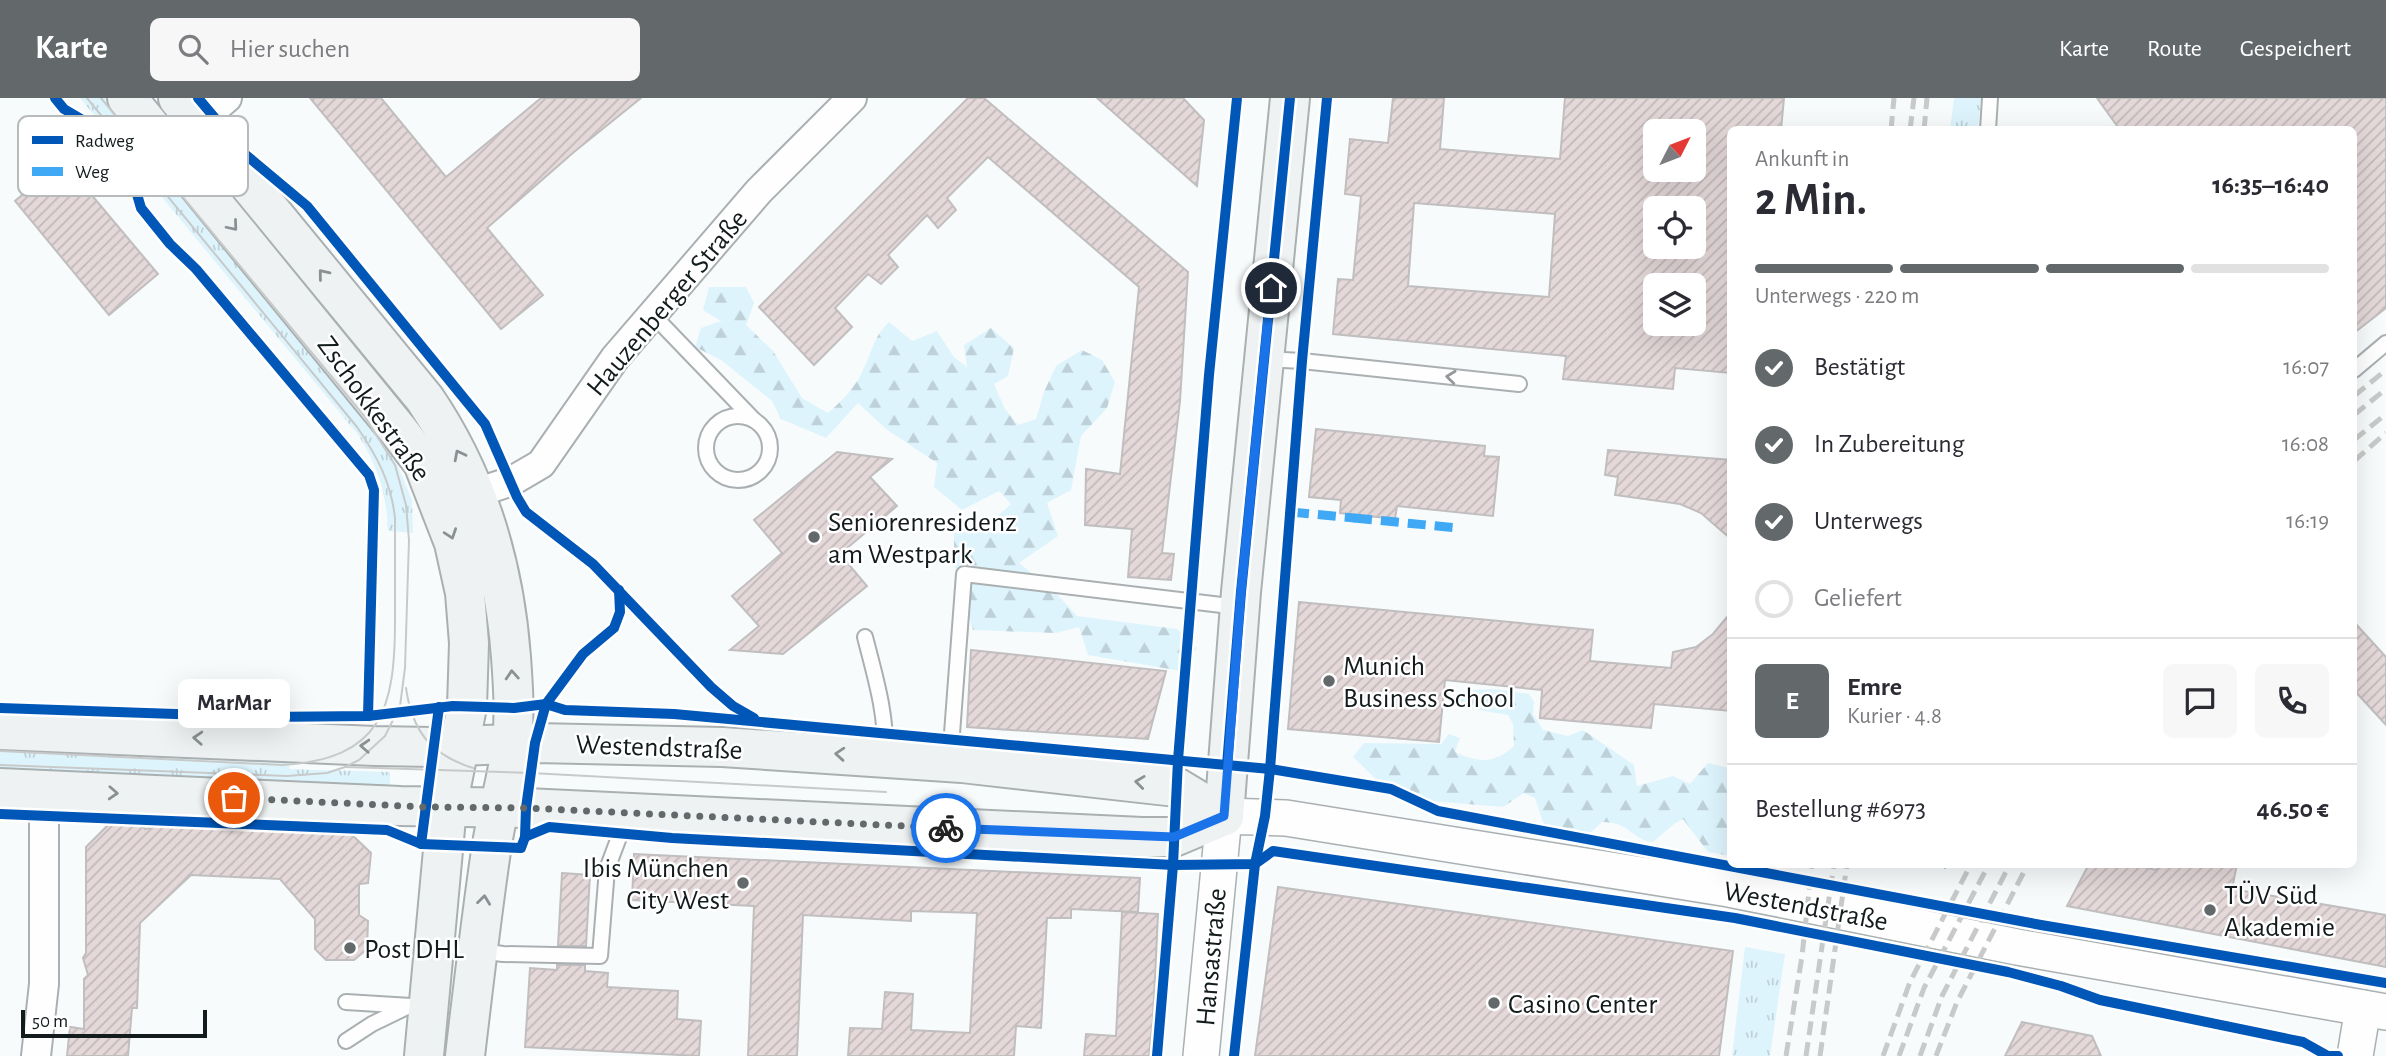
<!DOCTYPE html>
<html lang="de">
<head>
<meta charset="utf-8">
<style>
	:root { --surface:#fff; --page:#f7f7f7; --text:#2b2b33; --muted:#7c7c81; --line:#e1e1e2; --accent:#63696b }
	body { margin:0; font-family:"Alegreya Sans",sans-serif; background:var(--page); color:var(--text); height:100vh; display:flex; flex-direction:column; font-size:26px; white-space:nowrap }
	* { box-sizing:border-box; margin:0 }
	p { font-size:23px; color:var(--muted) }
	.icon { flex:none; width:38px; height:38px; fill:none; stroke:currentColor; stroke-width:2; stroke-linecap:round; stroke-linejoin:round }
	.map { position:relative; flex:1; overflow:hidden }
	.details { position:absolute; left:1727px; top:28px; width:630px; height:742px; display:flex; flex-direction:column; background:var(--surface); border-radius:10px; box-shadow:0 7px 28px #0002 }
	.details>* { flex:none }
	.needle { width:46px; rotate:48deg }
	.buttons { position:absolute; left:1643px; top:21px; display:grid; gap:14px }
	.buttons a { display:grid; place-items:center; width:63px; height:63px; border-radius:10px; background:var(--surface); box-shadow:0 7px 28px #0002; font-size:35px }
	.scale { position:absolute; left:21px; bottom:18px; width:186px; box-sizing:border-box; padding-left:7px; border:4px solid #131b1d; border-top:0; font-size:19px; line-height:24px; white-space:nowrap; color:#131b1d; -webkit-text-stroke:5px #fff; paint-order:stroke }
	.pin { position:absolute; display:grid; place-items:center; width:60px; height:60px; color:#fff; margin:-30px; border:4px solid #fff; border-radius:50%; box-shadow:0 2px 7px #0007 }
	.courier { position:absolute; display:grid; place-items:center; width:70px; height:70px; margin:-35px; border:5px solid #1a73e8; border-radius:50%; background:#fff; color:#222; box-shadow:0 2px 9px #0007 }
	.bubble { position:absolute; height:49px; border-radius:10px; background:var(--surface); box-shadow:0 7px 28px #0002; font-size:23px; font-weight:700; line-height:49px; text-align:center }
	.overview em { font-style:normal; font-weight:700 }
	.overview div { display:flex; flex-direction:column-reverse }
	.overview { display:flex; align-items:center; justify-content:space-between; height:119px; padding:0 28px }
	h1 { font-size:46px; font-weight:700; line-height:52px }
	.bar { display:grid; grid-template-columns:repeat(4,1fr); gap:10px 7px; align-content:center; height:84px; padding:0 28px }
	.bar i { height:9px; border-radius:5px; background:var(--line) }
	.bar .active { background:var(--accent) }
	.bar p { grid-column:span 4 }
	.line { display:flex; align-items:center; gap:18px; padding:0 28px; border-top:2px solid var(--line) }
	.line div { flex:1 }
	.round { display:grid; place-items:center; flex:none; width:74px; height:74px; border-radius:10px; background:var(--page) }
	ol { padding:0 28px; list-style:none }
	li { display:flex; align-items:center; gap:21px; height:77px }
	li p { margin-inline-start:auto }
	li .icon { padding:7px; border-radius:50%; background:var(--accent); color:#fff; stroke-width:4 }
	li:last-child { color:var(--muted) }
	li i { width:38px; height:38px; border:4px solid var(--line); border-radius:50% }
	header { display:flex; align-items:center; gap:42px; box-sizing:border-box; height:98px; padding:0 35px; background:var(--accent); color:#fff }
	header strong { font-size:33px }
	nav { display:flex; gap:38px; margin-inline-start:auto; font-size:24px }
	.search { width:490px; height:63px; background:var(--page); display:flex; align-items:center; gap:18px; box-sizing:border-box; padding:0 24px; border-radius:10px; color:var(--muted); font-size:26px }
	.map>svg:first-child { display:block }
</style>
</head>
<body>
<header>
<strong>Karte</strong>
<div class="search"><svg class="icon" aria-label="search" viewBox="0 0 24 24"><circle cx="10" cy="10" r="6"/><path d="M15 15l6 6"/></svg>Hier suchen</div>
<nav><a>Karte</a><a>Route</a><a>Gespeichert</a></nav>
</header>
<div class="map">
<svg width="2386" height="958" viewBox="0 0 2386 958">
	<defs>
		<pattern id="grass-tufts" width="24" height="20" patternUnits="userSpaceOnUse" patternTransform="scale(1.75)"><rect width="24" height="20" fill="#def4fc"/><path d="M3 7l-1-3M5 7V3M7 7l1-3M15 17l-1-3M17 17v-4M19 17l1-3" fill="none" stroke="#bed1d8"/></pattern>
		<pattern id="forest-firs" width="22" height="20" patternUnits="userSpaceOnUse" patternTransform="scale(1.75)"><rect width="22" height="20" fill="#def4fc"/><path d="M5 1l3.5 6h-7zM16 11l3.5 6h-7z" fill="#bed1d8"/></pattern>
		<pattern id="building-hatch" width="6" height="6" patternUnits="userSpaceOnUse" patternTransform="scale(1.75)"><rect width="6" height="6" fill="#e4d8d9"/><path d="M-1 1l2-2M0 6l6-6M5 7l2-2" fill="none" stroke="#c3b9ba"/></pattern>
	</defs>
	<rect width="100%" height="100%" fill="#f8fbfc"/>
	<g fill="url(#grass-tufts)">
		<path d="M80,0H107L370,318L391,351L412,402L413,435L388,433C387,397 378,369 359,338Z"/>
		<path d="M1954,0H1981L1978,31H1950Z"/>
		<path d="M0,647L244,655L249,662L288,663L290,671L390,674V692L0,675Z"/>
		<path d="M1745,849L1785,856L1770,958H1732Z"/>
	</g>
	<g fill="url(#forest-firs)">
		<path d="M709,189H746L754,205L746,227L773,253L802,300L828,315C843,302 855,290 863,272C873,252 872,241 889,224L912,243L937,233L954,259L967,269L964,247L991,230L1014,250L1008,278L994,286L1005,311L1018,327L1036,321L1044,294L1056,268L1082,252L1102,262L1115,284L1107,310L1081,338L1071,392L1047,405L1058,438L1019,465L1055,494L1077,518L1177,531L1197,550L1181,573L1088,557L1079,529L1056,535L973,532L954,466V435L985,429L1011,406L999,393L962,412L934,389L937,365L886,331L858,305L826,340L781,321L772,303L721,262L695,249L701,230L721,223L703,212Z"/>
		<path d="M1495,591L1529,596L1534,604L1533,616L1543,632L1568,638L1583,632L1634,667L1637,688L1673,678L1690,686L1708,665L1729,670L1731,758L1708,754L1683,721L1674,726L1653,744C1631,742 1631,724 1602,724L1587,738L1544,727L1535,700L1524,695L1503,709L1431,703L1376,681L1353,659L1364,645L1441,646L1449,636L1460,640L1455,654C1478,665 1495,666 1514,648L1513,626L1508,617L1461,609L1457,603L1472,592Z"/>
	</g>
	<g fill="url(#building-hatch)" stroke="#c1bebf" stroke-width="2" fill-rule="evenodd">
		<path d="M310,0H381L446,79L541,0H641L574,54L487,130L543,197L501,231Z"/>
		<path d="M968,0H984L1188,174L1180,303L1162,455L1174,456L1171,482L1128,479L1132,431L1085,427L1086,371L1120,376L1139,189L988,59L947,100L956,112L938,130L927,117L888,157L898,169L881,186L868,176L835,210L852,229L814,267L759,209Z"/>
		<path d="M1097,0H1183L1204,22L1197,88Z"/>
		<path d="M1393,0H1444L1440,51L1560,61L1565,0H1784L1781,32H1731V275L1675,270L1673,291L1563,281L1566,258L1333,236L1338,181L1353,182L1361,98L1345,96L1350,41L1388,45ZM1656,33H1694V72H1656ZM1414,105L1555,116L1549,199L1408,188ZM1656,110H1694V149H1656ZM1656,187H1694V226H1656Z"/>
		<path d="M2097,0H2386V210L2354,235V32H2120Z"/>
		<path d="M63,63L158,176L109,217L15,103Z"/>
		<path d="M1316,331L1485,348L1484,358L1499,359L1493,418L1397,408L1395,421L1340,415L1341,402L1309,399Z"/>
		<path d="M1608,352L1731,362V441L1701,415L1680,406L1615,397L1618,379L1605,377Z"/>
		<path d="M837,354L892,361L870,379L897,408L840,456L867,488L783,556L730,552L759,528L732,498L782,455L754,422Z"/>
		<path d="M1299,504L1593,532L1590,563L1671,570L1673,554L1696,549L1713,536L1731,514V613L1654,606L1651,630L1540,620L1542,592L1445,582L1439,644L1288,631Z"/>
		<path d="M2354,524L2386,559V627L2354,592Z"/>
		<path d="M971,552L1166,573L1148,641L967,629Z"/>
		<path d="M110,725L142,727L145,731L161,727L163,729L349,734L371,755L368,785L359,786V817L368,823L367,851L354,862H326L315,851V821L280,781L191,777L140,825L137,910H132L128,958H67L70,929L84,931V881L88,877L83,860L86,855V749Z"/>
		<path d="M634,756L1140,780L1138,814L1071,811V820H1047L1041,930L1016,928L1014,958H848L850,930L882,931L885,894L913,896L911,932L970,935L977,815L911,813V823L803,817L797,958H748L754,808L632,802Z"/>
		<path d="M2089,766H2130L2156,772L2161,766H2237L2232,791L2386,817V869L2067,808Z"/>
		<path d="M562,775L590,777L586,848H558Z"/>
		<path d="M1278,789L1733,853L1719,958H1255Z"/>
		<path d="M1122,814L1158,816L1153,921L1149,958H1084L1086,936L1116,938Z"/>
		<path d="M557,867H585V873L608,875L607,889L678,893L677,921L701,923L699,958L525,949L530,870L557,872Z"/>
		<path d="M2022,924L2092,938L2101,958H2005Z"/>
	</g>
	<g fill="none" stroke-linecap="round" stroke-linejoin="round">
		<defs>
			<g id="service">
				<path d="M1988,32L1990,0"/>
				<path d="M652,216L754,322"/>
				<path d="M1266,261L1302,263L1519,286"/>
				<path d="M2354,272L2386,245"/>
				<circle cx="738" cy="350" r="32"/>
				<path d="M865,539C875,578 887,617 885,658"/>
				<path d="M950,662L964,476L1238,509"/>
				<path d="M479,853L503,856L600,858L607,771L621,734L623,715"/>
				<path d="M346,904L427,909"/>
				<path d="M346,943L372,926L409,908"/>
			</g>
			<g id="minor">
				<path d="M198,25L227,0"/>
				<path d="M476,395L512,383L541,366L615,260L759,93L852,0"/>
				<path d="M36,958L44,886V692"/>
			</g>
			<g id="tertiary">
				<path d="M1201,958L1224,718L1286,720L1729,791L2017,849L2386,914"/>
				<path d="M2355,958L2363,910"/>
			</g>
			<g id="secondary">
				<path d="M127,0L398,332L423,365L454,445L465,495L469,545L467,609L447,709L424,958"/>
				<path d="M178,0L425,301C478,379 504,465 511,559C513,587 515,615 512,644C508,680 496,716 491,753C481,821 473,890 465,958"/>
				<path d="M0,632L375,648L433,649L535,645L722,649L962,665L1176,689L1224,718"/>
				<path d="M0,690L400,708L526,710L1142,739H1174L1224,718"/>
				<path d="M1224,718L1241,494L1290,0"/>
			</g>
		</defs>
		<use href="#service" stroke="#aab0b1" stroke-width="18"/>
		<use href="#minor" stroke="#aab0b1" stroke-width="32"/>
		<use href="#tertiary" stroke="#aab0b1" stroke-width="38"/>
		<use href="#secondary" stroke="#aab0b1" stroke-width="42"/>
		<use href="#service" stroke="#fefeff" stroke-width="14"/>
		<use href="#minor" stroke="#fefeff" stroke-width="28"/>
		<use href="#tertiary" stroke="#fefeff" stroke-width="35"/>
		<use href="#secondary" stroke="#eef2f3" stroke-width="38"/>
		<g stroke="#c8caca" stroke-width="2">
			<path d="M406,590C412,633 431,657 473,670"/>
			<path d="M0,653L282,667C382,661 395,611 395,522C395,488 395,454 395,420C391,384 377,358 357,329L87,0"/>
			<path d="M0,667L287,678L327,675L345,669L359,662L385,638L400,608L405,570L408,473L409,442L406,407L395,367L365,319L101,0"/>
			<path d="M345,669L531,675L886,694"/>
		</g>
		<g stroke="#c8caca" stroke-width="5" stroke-dasharray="14 7" stroke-linecap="butt">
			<path d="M1891,32L1894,0"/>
			<path d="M1910,32L1914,0"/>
			<path d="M1924,32L1927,0"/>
			<path d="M2354,298L2386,272"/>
			<path d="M2354,317L2386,291"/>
			<path d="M2354,342L2386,316"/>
			<path d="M2354,363L2386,335"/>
			<path d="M1786,958L1802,858L1812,766"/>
			<path d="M1806,958L1834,766"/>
			<path d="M1820,958L1847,766"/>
			<path d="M1883,958L1910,884L1971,766"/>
			<path d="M1899,958L1924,890L1989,766"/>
			<path d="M1920,958L1942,898L2010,766"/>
			<path d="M1936,958L1957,904L2028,766"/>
		</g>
		<g stroke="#3fa9f5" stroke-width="9" stroke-dasharray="18 9" stroke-linecap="butt">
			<path d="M1291,414L1354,420V416"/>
			<path d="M1354,420L1458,430"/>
			<path d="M1944,766H1946"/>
		</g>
		<defs>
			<g id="cycleway">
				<path d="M55,0L64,11L93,28L130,72L141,110L170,146L196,171L369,377L374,392L368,618"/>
				<path d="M198,0L246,57L307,108L485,326L517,399L526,414L593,466L711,589L733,608L754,620"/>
				<path d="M0,610L263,619L368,618L453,608L514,610L546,606L565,612L674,616L1270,671L1391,691L1438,713L2041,827L2386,885"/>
				<path d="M1227,667L1241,494L1290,0"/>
				<path d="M0,716L387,732L421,746L521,750L525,739L526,710L535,645L546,606L583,556L614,530L620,514L619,492"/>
				<path d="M525,739L549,729L672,740L1173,767L1255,766L1273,753L1735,820L2008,874L2061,888L2100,902L2303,944L2328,958H2338"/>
				<path d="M421,746L439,609"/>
				<path d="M1157,958L1173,767L1178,662L1209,277L1237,0"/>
				<path d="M1234,958L1255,766L1265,718L1270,671L1302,263L1327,0"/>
			</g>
		</defs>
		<use href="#cycleway" stroke="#fff" stroke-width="15"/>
		<use href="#cycleway" stroke="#0057b8" stroke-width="10"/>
	</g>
	<defs><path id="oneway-chevron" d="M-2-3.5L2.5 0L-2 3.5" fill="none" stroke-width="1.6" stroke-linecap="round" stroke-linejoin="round" transform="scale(1.75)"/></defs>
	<g stroke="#8b9193">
		<use href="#oneway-chevron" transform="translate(233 128) rotate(50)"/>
		<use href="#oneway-chevron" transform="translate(323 176) rotate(-129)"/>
		<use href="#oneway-chevron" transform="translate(459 357) rotate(-117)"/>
		<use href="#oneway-chevron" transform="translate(451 436) rotate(71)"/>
		<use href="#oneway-chevron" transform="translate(512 577) rotate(-94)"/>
		<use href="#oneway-chevron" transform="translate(198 640) rotate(-177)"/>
		<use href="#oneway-chevron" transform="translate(365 648) rotate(-177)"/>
		<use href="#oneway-chevron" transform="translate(840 656) rotate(-176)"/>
		<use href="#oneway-chevron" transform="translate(1140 684) rotate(-173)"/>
		<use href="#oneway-chevron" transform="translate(113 695) rotate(3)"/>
		<use href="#oneway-chevron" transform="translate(484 802) rotate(-83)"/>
	</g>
	<use stroke="#949899" href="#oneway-chevron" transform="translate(1451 279) rotate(-174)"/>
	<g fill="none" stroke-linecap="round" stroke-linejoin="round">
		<path stroke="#63696b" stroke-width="7" stroke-dasharray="0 12.6" d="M234,700L425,709L526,710L946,730"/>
		<path stroke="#1a73e8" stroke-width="9" d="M946,730L1174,739L1224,718L1241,494L1271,190"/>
	</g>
	<g fill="#63696b" stroke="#fff" stroke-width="2.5">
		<circle cx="814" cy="439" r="7"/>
		<circle cx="1329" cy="583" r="7"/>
		<circle cx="743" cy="785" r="7"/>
		<circle cx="2210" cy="812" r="7"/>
		<circle cx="350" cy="850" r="7"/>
		<circle cx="1494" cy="905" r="7"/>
	</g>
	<g text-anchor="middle" stroke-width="5" stroke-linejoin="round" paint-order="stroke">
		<g font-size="28" fill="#131b1d" stroke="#fff">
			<text transform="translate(666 204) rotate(-50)" y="10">Hauzenberger Straße</text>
			<text transform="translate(375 310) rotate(54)" y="10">Zschokkestraße</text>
			<text transform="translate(659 648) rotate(2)" y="10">Westendstraße</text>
			<text transform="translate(1806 807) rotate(11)" y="10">Westendstraße</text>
			<text transform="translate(1210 859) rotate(-85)" y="10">Hansastraße</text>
		</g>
		<g font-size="28" fill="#131b1d" stroke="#fff" text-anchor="start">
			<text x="828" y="433">Seniorenresidenz<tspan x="828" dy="32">am Westpark</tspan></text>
			<text x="1343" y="577">Munich<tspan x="1343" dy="32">Business School</tspan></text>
			<text x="729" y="779" text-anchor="end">Ibis München<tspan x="729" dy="32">City West</tspan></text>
			<text x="2224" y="806">TÜV Süd<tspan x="2224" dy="32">Akademie</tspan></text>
			<text x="364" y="860">Post DHL</text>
			<text x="1508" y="915">Casino Center</text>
		</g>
	</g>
	<rect x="18" y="18" width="230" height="80" rx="10" fill="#fff" stroke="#b8bbbb" stroke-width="2"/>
	<rect x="32" y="38" width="31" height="8" fill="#0057b8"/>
	<rect x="32" y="69" width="31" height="9" fill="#3fa9f5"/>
	<g font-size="19" fill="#131b1d">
		<text x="75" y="49">Radweg</text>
		<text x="75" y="80">Weg</text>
	</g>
</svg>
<div class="buttons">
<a><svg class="needle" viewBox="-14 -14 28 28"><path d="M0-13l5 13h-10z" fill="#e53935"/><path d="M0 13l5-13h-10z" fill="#7c7c81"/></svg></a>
<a><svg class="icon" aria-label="locate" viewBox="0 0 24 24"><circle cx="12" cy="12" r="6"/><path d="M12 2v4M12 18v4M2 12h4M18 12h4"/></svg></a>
<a><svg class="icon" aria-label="layers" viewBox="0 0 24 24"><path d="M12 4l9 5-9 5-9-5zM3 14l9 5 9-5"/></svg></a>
</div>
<div class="scale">50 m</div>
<div class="pin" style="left:234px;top:700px;background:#ea580c"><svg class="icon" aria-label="bag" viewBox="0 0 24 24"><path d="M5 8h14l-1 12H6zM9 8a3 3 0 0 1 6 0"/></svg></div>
<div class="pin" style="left:1271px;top:190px;background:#1f2937"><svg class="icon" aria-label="home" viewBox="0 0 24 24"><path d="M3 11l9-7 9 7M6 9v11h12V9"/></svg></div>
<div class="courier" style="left:946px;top:730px"><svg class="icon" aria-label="bike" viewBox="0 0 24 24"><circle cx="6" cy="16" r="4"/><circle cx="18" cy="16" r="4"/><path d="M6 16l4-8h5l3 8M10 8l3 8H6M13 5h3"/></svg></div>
<div class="bubble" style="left:178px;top:581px;width:112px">MarMar</div>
<section class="details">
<div class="overview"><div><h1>2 Min.</h1><p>Ankunft in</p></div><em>16:35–16:40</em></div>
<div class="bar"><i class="active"></i><i class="active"></i><i class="active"></i><i></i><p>Unterwegs · 220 m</p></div>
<ol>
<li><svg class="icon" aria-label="check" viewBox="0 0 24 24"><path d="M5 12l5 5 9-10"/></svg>Bestätigt<p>16:07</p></li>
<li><svg class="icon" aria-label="check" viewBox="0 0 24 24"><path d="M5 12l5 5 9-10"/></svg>In Zubereitung<p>16:08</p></li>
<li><svg class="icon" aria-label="check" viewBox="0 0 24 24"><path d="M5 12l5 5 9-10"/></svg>Unterwegs<p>16:19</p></li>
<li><i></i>Geliefert</li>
</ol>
<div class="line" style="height:126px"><b class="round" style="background:var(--accent);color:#fff">E</b><div><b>Emre</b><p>Kurier · 4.8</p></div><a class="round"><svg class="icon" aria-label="chat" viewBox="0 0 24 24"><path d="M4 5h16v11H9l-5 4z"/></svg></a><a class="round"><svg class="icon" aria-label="phone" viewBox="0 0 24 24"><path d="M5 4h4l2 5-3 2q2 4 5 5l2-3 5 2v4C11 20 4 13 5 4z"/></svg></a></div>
<div class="line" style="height:91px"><div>Bestellung #6973</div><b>46.50 €</b></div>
</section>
</div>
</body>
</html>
